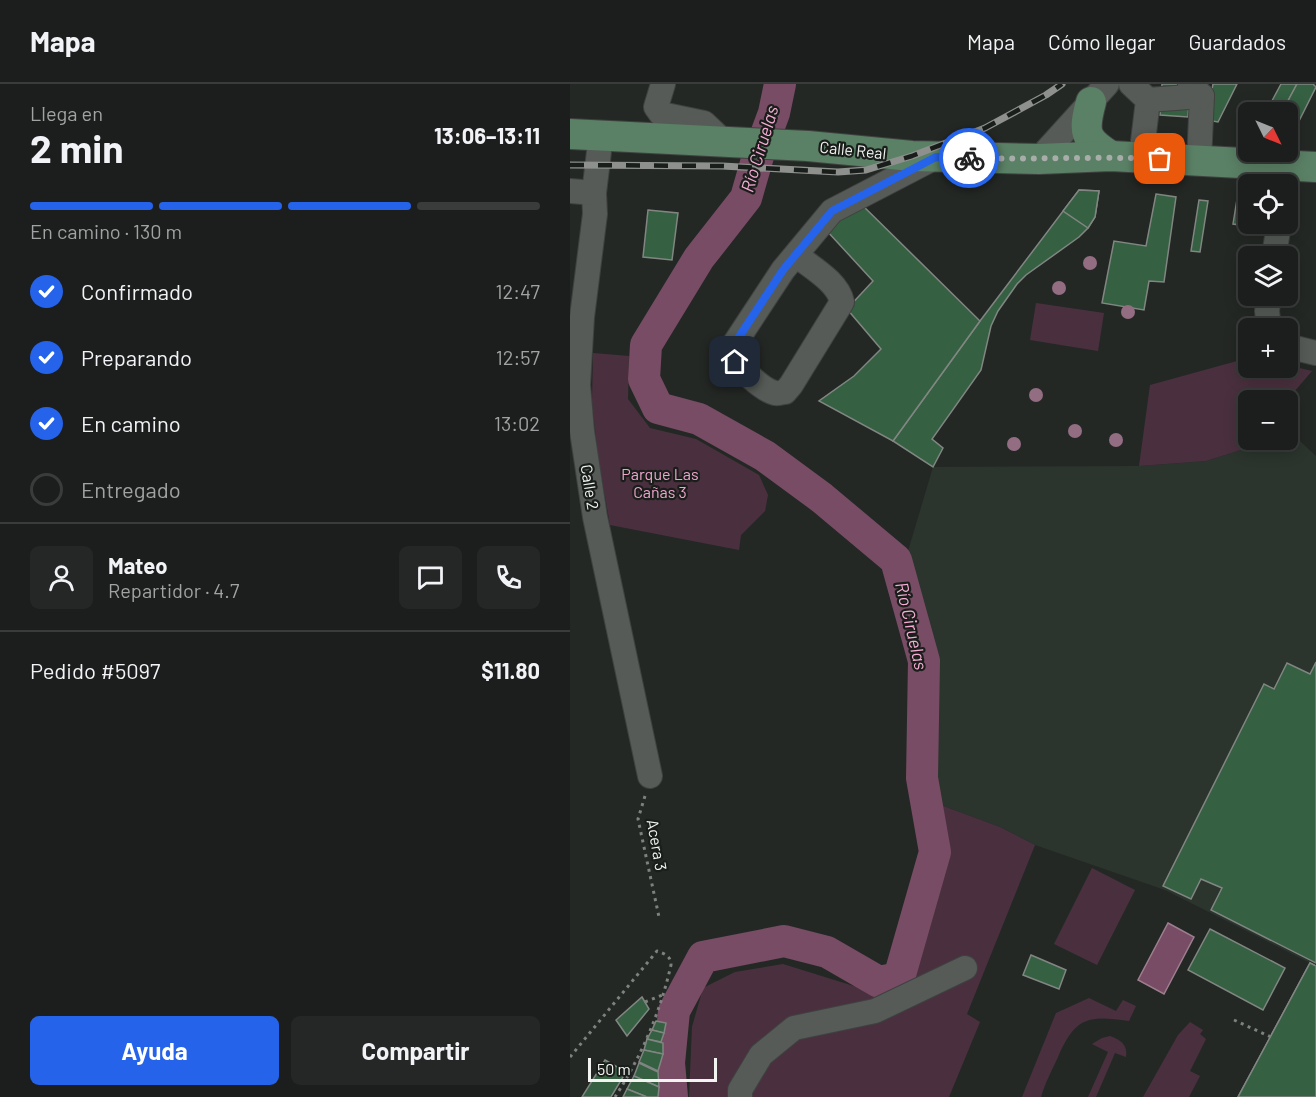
<!DOCTYPE html>
<html lang="es">
<head>
<meta charset="utf-8">
<style>
	:root { --surface:#1b1e1c; --page:#242725; --text:#f1f3f6; --muted:#a0a2a3; --line:#393c3b; --accent:#2563eb }
	body { margin:0; font-family:Barlow,sans-serif; background:var(--page); color:var(--text); height:100vh; display:flex; flex-direction:column; font-size:22px; white-space:nowrap }
	* { box-sizing:border-box; margin:0 }
	p { font-size:20px; color:var(--muted) }
	.icon { flex:none; width:33px; height:33px; fill:none; stroke:currentColor; stroke-width:2; stroke-linecap:round; stroke-linejoin:round }
	.map { position:relative; flex:1; overflow:hidden }
	.panel { display:flex; flex-direction:column; background:var(--surface); width:570px }
	.panel>* { flex:none }
	.needle { width:39px; rotate:133deg }
	.buttons { position:absolute; left:668px; top:18px; display:grid; gap:12px }
	.buttons a { display:grid; place-items:center; width:60px; height:60px; border-radius:9px; background:var(--surface); box-shadow:0 3px 15px #0003,0 0 0 2px var(--line); font-size:30px }
	.scale { position:absolute; left:18px; bottom:15px; width:129px; box-sizing:border-box; padding-left:6px; border:3px solid #f1f4f1; border-top:0; font-size:16px; line-height:21px; white-space:nowrap; color:#f1f4f1; -webkit-text-stroke:4px #1a1e1b; paint-order:stroke }
	.pin { position:absolute; display:grid; place-items:center; width:51px; height:51px; color:#fff; margin:-26px; border-radius:12px; box-shadow:0 3px 9px #0006 }
	.courier { position:absolute; display:grid; place-items:center; width:60px; height:60px; margin:-30px; border:4px solid #2563eb; border-radius:50%; background:#fff; color:#222; box-shadow:0 2px 8px #0007 }
	.overview em { font-style:normal; font-weight:700 }
	.overview div { display:flex; flex-direction:column-reverse }
	.overview { display:flex; align-items:center; justify-content:space-between; height:102px; padding:0 30px }
	h1 { font-size:39px; font-weight:700; line-height:45px }
	.bar { display:grid; grid-template-columns:repeat(4,1fr); gap:9px 6px; align-content:center; height:72px; padding:0 30px }
	.bar i { height:8px; border-radius:4px; background:var(--line) }
	.bar .selected { background:var(--accent) }
	.bar p { grid-column:span 4 }
	.line { display:flex; align-items:center; gap:15px; padding:0 30px; border-top:2px solid var(--line) }
	.line div { flex:1 }
	.round { display:grid; place-items:center; flex:none; width:63px; height:63px; border-radius:9px; background:var(--page) }
	ol { padding:0 30px; list-style:none }
	li { display:flex; align-items:center; gap:18px; height:66px }
	li p { margin-inline-start:auto }
	li .icon { padding:6px; border-radius:50%; background:var(--accent); color:#fff; stroke-width:4 }
	li:last-child { color:var(--muted) }
	li i { width:33px; height:33px; border:3px solid var(--line); border-radius:50% }
	.button { display:flex; gap:12px; margin-top:auto; padding:12px 30px }
	.button a { flex:1; height:69px; border-radius:9px; background:var(--accent); color:#fff; font-size:24px; font-weight:700; line-height:69px; text-align:center }
	.button a+a { background:var(--page); color:var(--text) }
	header { display:flex; align-items:center; gap:36px; box-sizing:border-box; height:84px; padding:0 30px; background:var(--surface); border-bottom:2px solid var(--line) }
	header strong { font-size:28px }
	nav { display:flex; gap:33px; margin-inline-start:auto; font-size:21px }
	main { display:flex; flex:1; min-height:0 }
	.map>svg:first-child { display:block }
</style>
</head>
<body>
<header>
<strong>Mapa</strong>
<nav><a>Mapa</a><a>Cómo llegar</a><a>Guardados</a></nav>
</header>
<main>
<section class="panel">
<div class="overview"><div><h1>2 min</h1><p>Llega en</p></div><em>13:06–13:11</em></div>
<div class="bar"><i class="selected"></i><i class="selected"></i><i class="selected"></i><i></i><p>En camino · 130 m</p></div>
<ol>
<li><svg class="icon" aria-label="check" viewBox="0 0 24 24"><path d="M5 12l5 5 9-10"/></svg>Confirmado<p>12:47</p></li>
<li><svg class="icon" aria-label="check" viewBox="0 0 24 24"><path d="M5 12l5 5 9-10"/></svg>Preparando<p>12:57</p></li>
<li><svg class="icon" aria-label="check" viewBox="0 0 24 24"><path d="M5 12l5 5 9-10"/></svg>En camino<p>13:02</p></li>
<li><i></i>Entregado</li>
</ol>
<div class="line" style="height:108px"><a class="round"><svg class="icon" aria-label="person" viewBox="0 0 24 24"><circle cx="12" cy="8" r="4"/><path d="M4 21q1-7 8-7t8 7"/></svg></a><div><b>Mateo</b><p>Repartidor · 4.7</p></div><a class="round"><svg class="icon" aria-label="chat" viewBox="0 0 24 24"><path d="M4 5h16v11H9l-5 4z"/></svg></a><a class="round"><svg class="icon" aria-label="phone" viewBox="0 0 24 24"><path d="M5 4h4l2 5-3 2q2 4 5 5l2-3 5 2v4C11 20 4 13 5 4z"/></svg></a></div>
<div class="line" style="height:78px"><div>Pedido #5097</div><b>$11.80</b></div>
<div class="button"><a>Ayuda</a><a>Compartir</a></div>
</section>
<div class="map">
<svg width="746" height="1013" viewBox="0 0 746 1013">
	<rect width="100%" height="100%" fill="#242825"/>
	<path fill="#2b342d" d="M702,356L730,357L746,372V882L595,806L465,761L430,743L368,720L366,596L338,467L363,383L569,382L636,377Z"/>
	<g fill="#4a303e">
		<path d="M466,219L534,229L528,267L460,256Z"/>
		<path d="M23,269L59,272L58,315L80,344L126,355L189,391L198,411L195,427L171,451L169,466L40,441L28,372L22,317Z"/>
		<path d="M678,274V284H717V281L742,287L717,316H678V356H702L636,377L569,382L580,301Z"/>
		<path d="M368,720L430,743L465,761L397,930L410,938L379,1013H119L122,943L133,904L165,888L213,880L335,918L375,766Z"/>
		<path d="M522,784L565,806L527,881L484,860Z"/>
		<path d="M519,914L546,927L553,916L566,922L559,937C517,931 505,934 488,973C482,986 475,999 471,1013H452L486,929Z"/>
		<path d="M620,938L633,946L630,950L636,955L620,987L630,992L619,1013H573L608,951Z"/>
		<path d="M540,952C551,956 558,961 556,973L545,969L526,1013H518L538,968L522,960L532,954Z"/>
	</g>
	<path fill="#784c64" stroke="#9c7e8e" stroke-width="1.5" d="M598,839L624,853L594,910L568,896Z"/>
	<g fill="none" stroke-linecap="round" stroke-linejoin="round">
		<path stroke="#784c64" stroke-width="32" d="M102,1013L99,979L104,927L133,873L214,857L257,868L309,898L329,894L365,768L352,694L354,577L326,476L252,414L195,372L129,335L88,324L74,295L76,261L129,174L176,114L188,72L204,29L210,0"/>
	</g>
	<g fill="#356042" stroke="#818682" stroke-width="1.5">
		<path d="M592,0H620L618,33L590,31Z"/>
		<path d="M643,0H667L648,38L636,36Z"/>
		<path d="M711,0H727L712,28H696Z"/>
		<path d="M727,0H743L746,3L725,45L717,41V28H712Z"/>
		<path d="M509,106L529,107L525,133L518,144L509,153L456,191L447,200L428,227L421,242L411,286L362,355L373,364L363,383L323,357L410,237Z"/>
		<path d="M509,106L529,107L525,133L518,144L493,127Z"/>
		<path d="M668,109L678,110V140H692L691,144L663,140Z"/>
		<path d="M586,110L606,113L594,198L579,197L574,226L532,219L544,157L576,162Z"/>
		<path d="M629,116L638,117L630,168L621,167Z"/>
		<path d="M288,117L410,237L323,357L249,317L284,292L311,265L277,225L303,197L257,147Z"/>
		<path d="M78,126L108,129L102,176L73,173Z"/>
		<path d="M746,578V879L641,826L652,804L631,795L621,815L593,802L694,600L704,605L717,579L740,590Z"/>
		<path d="M640,845L715,884L693,926L618,886Z"/>
		<path d="M461,871L496,886L489,905L453,891Z"/>
		<path d="M740,879L746,882V1013H668Z"/>
		<path d="M740,879L746,882V1013H668Z"/>
		<path d="M72,913L79,925L57,952L46,936Z"/>
		<path d="M86,937L96,939L94,949L82,946Z"/>
		<path d="M82,946L94,949L91,958L77,955Z"/>
		<path d="M77,955L93,959V970L74,966Z"/>
		<path d="M74,966L93,970L88,987L69,978Z"/>
		<path d="M35,976L56,988L41,1013H12Z"/>
		<path d="M69,979L88,988L89,1003L64,992Z"/>
		<path d="M64,992L89,1003L88,1013H77L57,1005Z"/>
		<path d="M57,1005L77,1013H53Z"/>
	</g>
	<g fill="none" stroke-linecap="round" stroke-linejoin="round">
		<defs>
			<g id="minor">
				<path d="M93,0L86,23L91,30L134,39L153,57"/>
				<path d="M561,0L578,16L571,74"/>
				<path d="M620,0L632,12L629,77"/>
				<path d="M578,16L632,12"/>
				<path d="M31,51L24,109L25,130L12,233L8,301L12,347L25,433L80,692"/>
				<path d="M469,75L537,0"/>
				<path d="M0,107L24,109"/>
				<path d="M226,171C242,184 268,198 272,218L221,301L215,308C212,308 208,310 205,309C192,306 167,282 161,270L163,262L213,186L262,127L366,73"/>
				<path d="M704,172L709,140"/>
				<path d="M699,212L697,227L699,244"/>
				<path d="M717,262L746,269"/>
				<path d="M170,1013V1006L191,971L224,944L305,927L395,884"/>
			</g>
			<g id="major">
				<path d="M521,18C513,48 514,55 541,72"/>
				<path d="M0,50L238,62L342,72L469,75L541,72L746,83"/>
			</g>
		</defs>
		<use href="#minor" stroke="#3f4240" stroke-width="26"/>
		<use href="#major" stroke="#3f4240" stroke-width="32"/>
		<g stroke="#7e827f" stroke-width="3" stroke-dasharray="3 4.5" stroke-linecap="butt">
			<path d="M75,712L68,735L89,833"/>
			<path d="M75,918L95,910"/>
			<path d="M664,936L701,953"/>
			<path d="M0,973L87,867C95,870 101,872 101,881C90,929 72,971 45,1013"/>
		</g>
		<use href="#minor" stroke="#565b57" stroke-width="24"/>
		<use href="#major" stroke="#5a8065" stroke-width="30"/>
		<defs>
			<path id="rail" d="M0,81L152,82L268,88L296,86L342,72L415,44L476,11L492,0"/>
		</defs>
		<use href="#rail" stroke="#8d908d" stroke-width="7"/>
		<use href="#rail" stroke="#1a1e1b" stroke-width="4.5" stroke-dasharray="14" stroke-linecap="butt"/>
	</g>
	<g fill="#936d81">
		<circle cx="520" cy="179" r="7"/>
		<circle cx="489" cy="204" r="7"/>
		<circle cx="558" cy="228" r="7"/>
		<circle cx="466" cy="311" r="7"/>
		<circle cx="505" cy="347" r="7"/>
		<circle cx="546" cy="356" r="7"/>
		<circle cx="444" cy="360" r="7"/>
	</g>
	<g fill="none" stroke-linecap="round" stroke-linejoin="round">
		<path stroke="#a9adaa" stroke-width="6" stroke-dasharray="0 10.8" d="M399,74C463,76 526,72 590,75"/>
		<path stroke="#2563eb" stroke-width="8" d="M165,278L161,270L163,262L213,186L262,127L366,73L399,74"/>
	</g>
	<g text-anchor="middle" stroke-width="4.5" stroke-linejoin="round" paint-order="stroke">
		<g font-size="16" fill="#f1f4f1" stroke="#1a1e1b">
			<text transform="translate(283 66) rotate(6)" y="6">Calle Real</text>
			<text transform="translate(20 403) rotate(81)" y="6">Calle 2</text>
			<text transform="translate(87 761) rotate(80)" y="6">Acera 3</text>
		</g>
		<g font-size="16" fill="#eea5cd" stroke="#1a1e1b">
			<text x="90" y="396">Parque Las<tspan x="90" dy="18">Cañas 3</tspan></text>
		</g>
		<g font-size="18" font-style="italic" fill="#f6acd4" stroke="#1a1e1b">
			<text transform="translate(190 65) rotate(-73)" y="6">Río Ciruelas</text>
			<text transform="translate(341 542) rotate(77)" y="6">Río Ciruelas</text>
		</g>
	</g>
</svg>
<div class="buttons">
<a><svg class="needle" viewBox="-14 -14 28 28"><path d="M0-13l5 13h-10z" fill="#e53935"/><path d="M0 13l5-13h-10z" fill="#a0a2a3"/></svg></a>
<a><svg class="icon" aria-label="locate" viewBox="0 0 24 24"><circle cx="12" cy="12" r="6"/><path d="M12 2v4M12 18v4M2 12h4M18 12h4"/></svg></a>
<a><svg class="icon" aria-label="layers" viewBox="0 0 24 24"><path d="M12 4l9 5-9 5-9-5zM3 14l9 5 9-5"/></svg></a>
<a>+</a>
<a>−</a>
</div>
<div class="scale">50 m</div>
<div class="pin" style="left:590px;top:75px;background:#ea580c"><svg class="icon" aria-label="bag" viewBox="0 0 24 24"><path d="M5 8h14l-1 12H6zM9 8a3 3 0 0 1 6 0"/></svg></div>
<div class="pin" style="left:165px;top:278px;background:#1f2937"><svg class="icon" aria-label="home" viewBox="0 0 24 24"><path d="M3 11l9-7 9 7M6 9v11h12V9"/></svg></div>
<div class="courier" style="left:399px;top:74px"><svg class="icon" aria-label="bike" viewBox="0 0 24 24"><circle cx="6" cy="16" r="4"/><circle cx="18" cy="16" r="4"/><path d="M6 16l4-8h5l3 8M10 8l3 8H6M13 5h3"/></svg></div>
</div>
</main>
</body>
</html>
